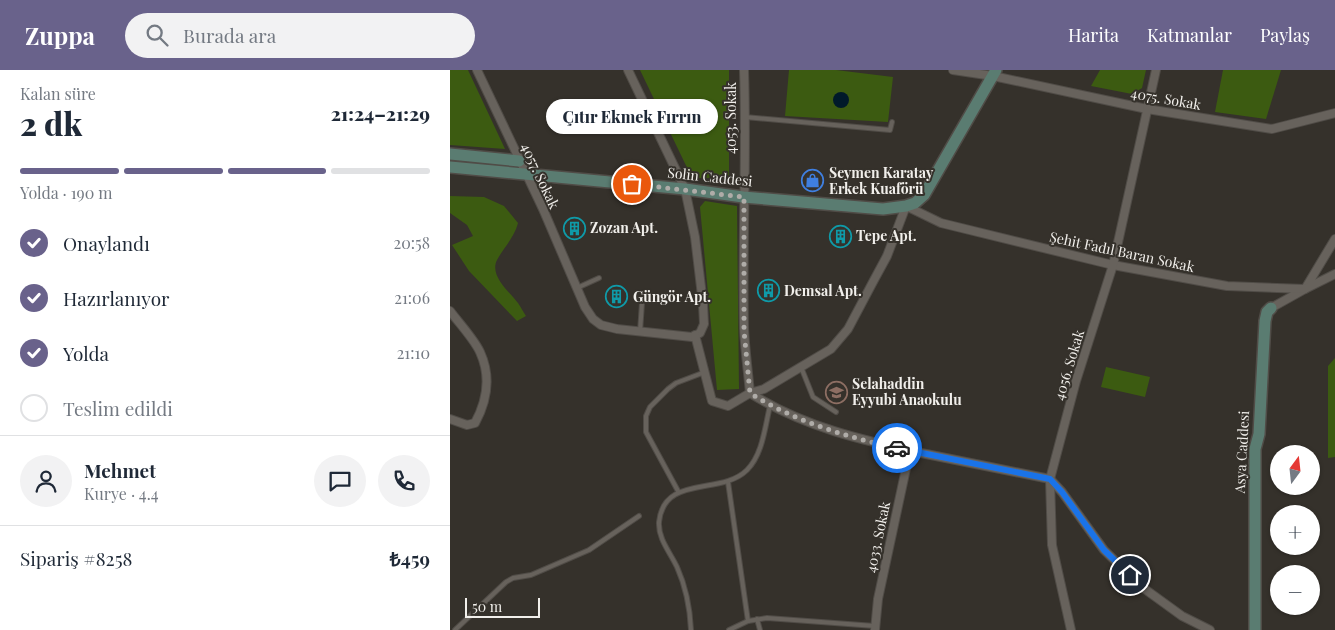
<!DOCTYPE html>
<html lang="tr">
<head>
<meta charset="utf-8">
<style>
	:root { --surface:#fff; --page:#f2f2f3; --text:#1f2937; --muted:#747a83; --line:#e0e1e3; --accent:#69628b }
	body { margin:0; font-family:"Playfair Display",serif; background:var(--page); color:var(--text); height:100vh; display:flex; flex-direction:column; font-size:19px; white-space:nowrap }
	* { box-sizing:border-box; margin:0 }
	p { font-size:16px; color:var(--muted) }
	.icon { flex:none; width:28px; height:28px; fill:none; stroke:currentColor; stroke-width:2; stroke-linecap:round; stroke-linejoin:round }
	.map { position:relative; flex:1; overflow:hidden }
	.sheet { display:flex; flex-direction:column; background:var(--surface); width:450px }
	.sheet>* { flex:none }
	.needle { width:32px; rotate:15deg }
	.buttons { position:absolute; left:820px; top:375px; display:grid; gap:10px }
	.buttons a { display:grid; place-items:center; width:50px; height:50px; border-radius:50%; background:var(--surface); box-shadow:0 1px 4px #0004; font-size:25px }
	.scale { position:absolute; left:15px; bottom:12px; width:75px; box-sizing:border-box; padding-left:5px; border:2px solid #f1efeb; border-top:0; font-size:14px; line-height:18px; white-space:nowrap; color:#f1efeb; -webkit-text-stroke:4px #35312b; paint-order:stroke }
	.pin { position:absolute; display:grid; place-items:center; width:42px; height:42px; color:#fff; margin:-21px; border:2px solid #fff; border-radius:50%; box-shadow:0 1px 5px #0007 }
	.courier { position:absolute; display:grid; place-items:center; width:50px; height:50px; margin:-25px; border:4px solid #1a73e8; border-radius:50%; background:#fff; color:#222; box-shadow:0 1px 6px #0007 }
	.bubble { position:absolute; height:35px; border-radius:18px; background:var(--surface); box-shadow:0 1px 4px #0004; font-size:16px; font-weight:800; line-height:35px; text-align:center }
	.headline em { font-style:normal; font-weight:800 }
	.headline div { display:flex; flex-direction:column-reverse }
	.headline { display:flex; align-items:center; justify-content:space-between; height:85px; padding:0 20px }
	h1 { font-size:32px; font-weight:800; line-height:38px }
	.bar { display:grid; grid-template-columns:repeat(4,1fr); gap:8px 5px; align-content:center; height:60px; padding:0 20px }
	.bar i { height:6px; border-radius:4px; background:var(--line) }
	.bar .selected { background:var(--accent) }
	.bar p { grid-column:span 4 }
	.line { display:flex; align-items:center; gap:12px; padding:0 20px; border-top:1px solid var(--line) }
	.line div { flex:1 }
	.round { display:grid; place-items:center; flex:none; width:52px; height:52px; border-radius:26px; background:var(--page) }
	ol { padding:0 20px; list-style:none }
	li { display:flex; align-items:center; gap:15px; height:55px }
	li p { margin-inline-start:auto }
	li .icon { padding:5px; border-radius:50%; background:var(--accent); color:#fff; stroke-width:4 }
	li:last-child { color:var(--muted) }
	li i { width:28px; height:28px; border:2px solid var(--line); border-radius:50% }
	header { display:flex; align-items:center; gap:30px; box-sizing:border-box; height:70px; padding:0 25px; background:var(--accent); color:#fff }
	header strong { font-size:24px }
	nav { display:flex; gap:28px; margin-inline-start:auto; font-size:18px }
	.search { width:350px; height:45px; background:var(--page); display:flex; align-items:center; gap:12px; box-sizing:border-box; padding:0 18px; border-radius:28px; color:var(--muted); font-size:19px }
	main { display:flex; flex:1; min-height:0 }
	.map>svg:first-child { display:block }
</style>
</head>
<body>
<header>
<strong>Zuppa</strong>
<div class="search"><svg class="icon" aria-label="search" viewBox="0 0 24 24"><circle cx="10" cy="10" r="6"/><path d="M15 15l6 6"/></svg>Burada ara</div>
<nav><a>Harita</a><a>Katmanlar</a><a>Paylaş</a></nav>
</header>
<main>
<section class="sheet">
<div class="headline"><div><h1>2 dk</h1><p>Kalan süre</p></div><em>21:24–21:29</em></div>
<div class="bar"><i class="selected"></i><i class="selected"></i><i class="selected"></i><i></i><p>Yolda · 190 m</p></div>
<ol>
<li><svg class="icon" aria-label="check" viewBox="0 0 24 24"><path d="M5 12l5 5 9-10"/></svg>Onaylandı<p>20:58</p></li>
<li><svg class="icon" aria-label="check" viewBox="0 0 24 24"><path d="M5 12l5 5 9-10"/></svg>Hazırlanıyor<p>21:06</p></li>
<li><svg class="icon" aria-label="check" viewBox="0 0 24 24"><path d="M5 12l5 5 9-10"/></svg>Yolda<p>21:10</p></li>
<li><i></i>Teslim edildi</li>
</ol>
<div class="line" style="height:90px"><a class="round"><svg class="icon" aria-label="person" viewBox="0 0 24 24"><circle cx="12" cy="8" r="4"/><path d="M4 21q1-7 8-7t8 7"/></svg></a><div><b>Mehmet</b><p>Kurye · 4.4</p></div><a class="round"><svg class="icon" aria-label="chat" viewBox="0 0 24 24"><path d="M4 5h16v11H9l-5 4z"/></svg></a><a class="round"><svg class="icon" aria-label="phone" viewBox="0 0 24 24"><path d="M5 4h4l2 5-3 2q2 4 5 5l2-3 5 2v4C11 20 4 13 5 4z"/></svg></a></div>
<div class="line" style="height:65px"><div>Sipariş #8258</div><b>₺459</b></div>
</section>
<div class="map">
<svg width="885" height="560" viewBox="0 0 885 560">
	<rect width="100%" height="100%" fill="#35312b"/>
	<g fill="#3c5b11">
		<path d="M0,0H18L55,79L0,75Z"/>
		<path d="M190,0H279V108H242Z"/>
		<path d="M339,0H386L443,7L438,52L335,46Z"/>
		<path d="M650,0H696L692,18L682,24L641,16Z"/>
		<path d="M773,0H831L816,49L765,42Z"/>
		<path d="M0,126L34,127L54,136L68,153C64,168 54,177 47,190C39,206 60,222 68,233C71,237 73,242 76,246L67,251L19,201L2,175L23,166L17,155L0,143Z"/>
		<path d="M255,131L287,136L289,319L267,320L250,137Z"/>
		<path d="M885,288V387L878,388V296Z"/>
		<path d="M656,297L700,307L695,327L651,317Z"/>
	</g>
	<circle fill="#001a2a" cx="391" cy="30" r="8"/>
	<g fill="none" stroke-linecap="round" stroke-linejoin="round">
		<defs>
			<g id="lane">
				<path d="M295,47L440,60L442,52"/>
				<path d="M127,218L149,208"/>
				<path d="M190,262L192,233"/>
				<path d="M351,297L363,327L386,342"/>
				<path d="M278,412L298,551"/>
				<path d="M228,421L196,362V346L200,337L218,319L226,313L255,302"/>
				<path d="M307,549L310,560"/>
				<path d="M5,560L56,512L63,508L81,505L139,480L189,446"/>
				<path d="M241,560C240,538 236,517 227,497C220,482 208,469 209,452C214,404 271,426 297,400C313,384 315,356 320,336"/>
				<path d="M279,560L298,551L317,548L425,556"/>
			</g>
			<g id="street">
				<path d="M27,0L93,139L135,237L143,249L151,255L167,259L242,267L250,263L254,254L253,234L245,167L235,119L178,0"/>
				<path d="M294,0C297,86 292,172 294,258C295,280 298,301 300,323C353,357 415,371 476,384C517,392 559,401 600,409L612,422L654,480L692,517L732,546L760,560"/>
				<path d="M503,0L543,6L697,39L822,59L885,43"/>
				<path d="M821,238L855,219L885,169"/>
				<path d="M0,241C9,253 24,269 30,282C41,306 37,331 25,353L17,355L0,349"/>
				<path d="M245,265L262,331L278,336L300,323L314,319L381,279L398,259L424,210L437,186L456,136L491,153L663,195L777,216L855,219L885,204"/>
				<path d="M425,560L428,529L460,380"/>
				<path d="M621,560L602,475L600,409L626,311L663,195L706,0"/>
			</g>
			<g id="secondary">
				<path d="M0,84L69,91"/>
				<path d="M0,97L235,119L293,127L433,139L456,136L465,133L474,125L546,0"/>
				<path d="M805,560V379L809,364L815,251L817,242L821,238"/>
			</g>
		</defs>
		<use href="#lane" stroke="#504c47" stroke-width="6"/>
		<use href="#street" stroke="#504c47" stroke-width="10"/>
		<use href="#secondary" stroke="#504c47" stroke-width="14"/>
		<use href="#lane" stroke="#67625c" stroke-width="4"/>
		<use href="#street" stroke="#67625c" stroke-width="8"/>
		<use href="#secondary" stroke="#5a7c71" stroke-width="11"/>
	</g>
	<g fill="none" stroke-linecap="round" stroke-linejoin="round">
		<path stroke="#afaca8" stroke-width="5" stroke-dasharray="0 9" d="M182,114L294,127V261L300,323C344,351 396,367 447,378"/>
		<path stroke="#1a73e8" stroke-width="6" d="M447,378L600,409L612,422L654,480L680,505"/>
	</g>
	<defs>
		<symbol id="shop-ring" viewBox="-11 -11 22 22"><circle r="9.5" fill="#35312b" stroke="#3f7fe0" stroke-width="1.5"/><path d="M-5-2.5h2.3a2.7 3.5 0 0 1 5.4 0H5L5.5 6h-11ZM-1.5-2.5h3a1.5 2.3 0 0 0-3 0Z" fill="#3f7fe0"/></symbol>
		<symbol id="building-ring" viewBox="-11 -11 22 22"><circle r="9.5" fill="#35312b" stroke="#0f9aa8" stroke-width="1.5"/><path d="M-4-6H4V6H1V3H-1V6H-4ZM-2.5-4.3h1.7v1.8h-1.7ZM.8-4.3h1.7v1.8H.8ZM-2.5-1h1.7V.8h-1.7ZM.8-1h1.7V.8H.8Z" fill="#0f9aa8"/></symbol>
		<symbol id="school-ring" viewBox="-11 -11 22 22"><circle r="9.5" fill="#35312b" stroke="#8d6e63" stroke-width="1.5"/><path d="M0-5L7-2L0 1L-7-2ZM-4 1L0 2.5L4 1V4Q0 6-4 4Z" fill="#8d6e63"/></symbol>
	</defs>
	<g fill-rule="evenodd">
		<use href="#shop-ring" x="350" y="98" width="25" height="25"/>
		<use href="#building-ring" x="112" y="146" width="25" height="25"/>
		<use href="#building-ring" x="378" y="154" width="25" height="25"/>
		<use href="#building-ring" x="306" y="208" width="25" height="25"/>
		<use href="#building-ring" x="154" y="214" width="25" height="25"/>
		<use href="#school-ring" x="374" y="310" width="25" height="25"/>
	</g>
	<g text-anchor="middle" stroke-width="4" stroke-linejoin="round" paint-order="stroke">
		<g font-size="14" fill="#f1efeb" stroke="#35312b">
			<text transform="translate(716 29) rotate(10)" y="5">4075. Sokak</text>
			<text transform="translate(281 48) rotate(-90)" y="5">4053. Sokak</text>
			<text transform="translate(90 106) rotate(65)" y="5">4057. Sokak</text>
			<text transform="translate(260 107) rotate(6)" y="5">Solin Caddesi</text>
			<text transform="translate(672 182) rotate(12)" y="5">Şehit Fadıl Baran Sokak</text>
			<text transform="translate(619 295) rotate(-73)" y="5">4056. Sokak</text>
			<text transform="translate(792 382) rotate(-87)" y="5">Asya Caddesi</text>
			<text transform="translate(428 467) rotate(-78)" y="5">4033. Sokak</text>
		</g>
		<g font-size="14" font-weight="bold" fill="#f1efeb" stroke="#35312b" text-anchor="start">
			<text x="379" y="108">Seymen Karatay<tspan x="379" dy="16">Erkek Kuaförü</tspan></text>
			<text x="140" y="163">Zozan Apt.</text>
			<text x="406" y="171">Tepe Apt.</text>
			<text x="334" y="226">Demsal Apt.</text>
			<text x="183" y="232">Güngör Apt.</text>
			<text x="402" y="319">Selahaddin<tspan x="402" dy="16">Eyyubi Anaokulu</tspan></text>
		</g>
	</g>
</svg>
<div class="buttons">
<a><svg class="needle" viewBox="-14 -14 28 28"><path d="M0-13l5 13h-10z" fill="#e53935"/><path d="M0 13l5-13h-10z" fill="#747a83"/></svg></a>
<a>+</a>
<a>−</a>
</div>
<div class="scale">50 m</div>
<div class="pin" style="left:182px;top:114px;background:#ea580c"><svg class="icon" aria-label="bag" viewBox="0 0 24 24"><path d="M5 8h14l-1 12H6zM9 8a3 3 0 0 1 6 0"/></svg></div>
<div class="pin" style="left:680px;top:505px;background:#1f2937"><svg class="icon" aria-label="home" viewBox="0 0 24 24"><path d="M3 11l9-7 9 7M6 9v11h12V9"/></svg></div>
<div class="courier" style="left:447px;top:378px"><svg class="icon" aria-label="car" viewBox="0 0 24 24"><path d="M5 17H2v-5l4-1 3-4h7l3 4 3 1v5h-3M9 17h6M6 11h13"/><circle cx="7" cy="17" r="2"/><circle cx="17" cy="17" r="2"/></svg></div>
<div class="bubble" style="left:96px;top:29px;width:172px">Çıtır Ekmek Fırrın</div>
</div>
</main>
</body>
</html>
